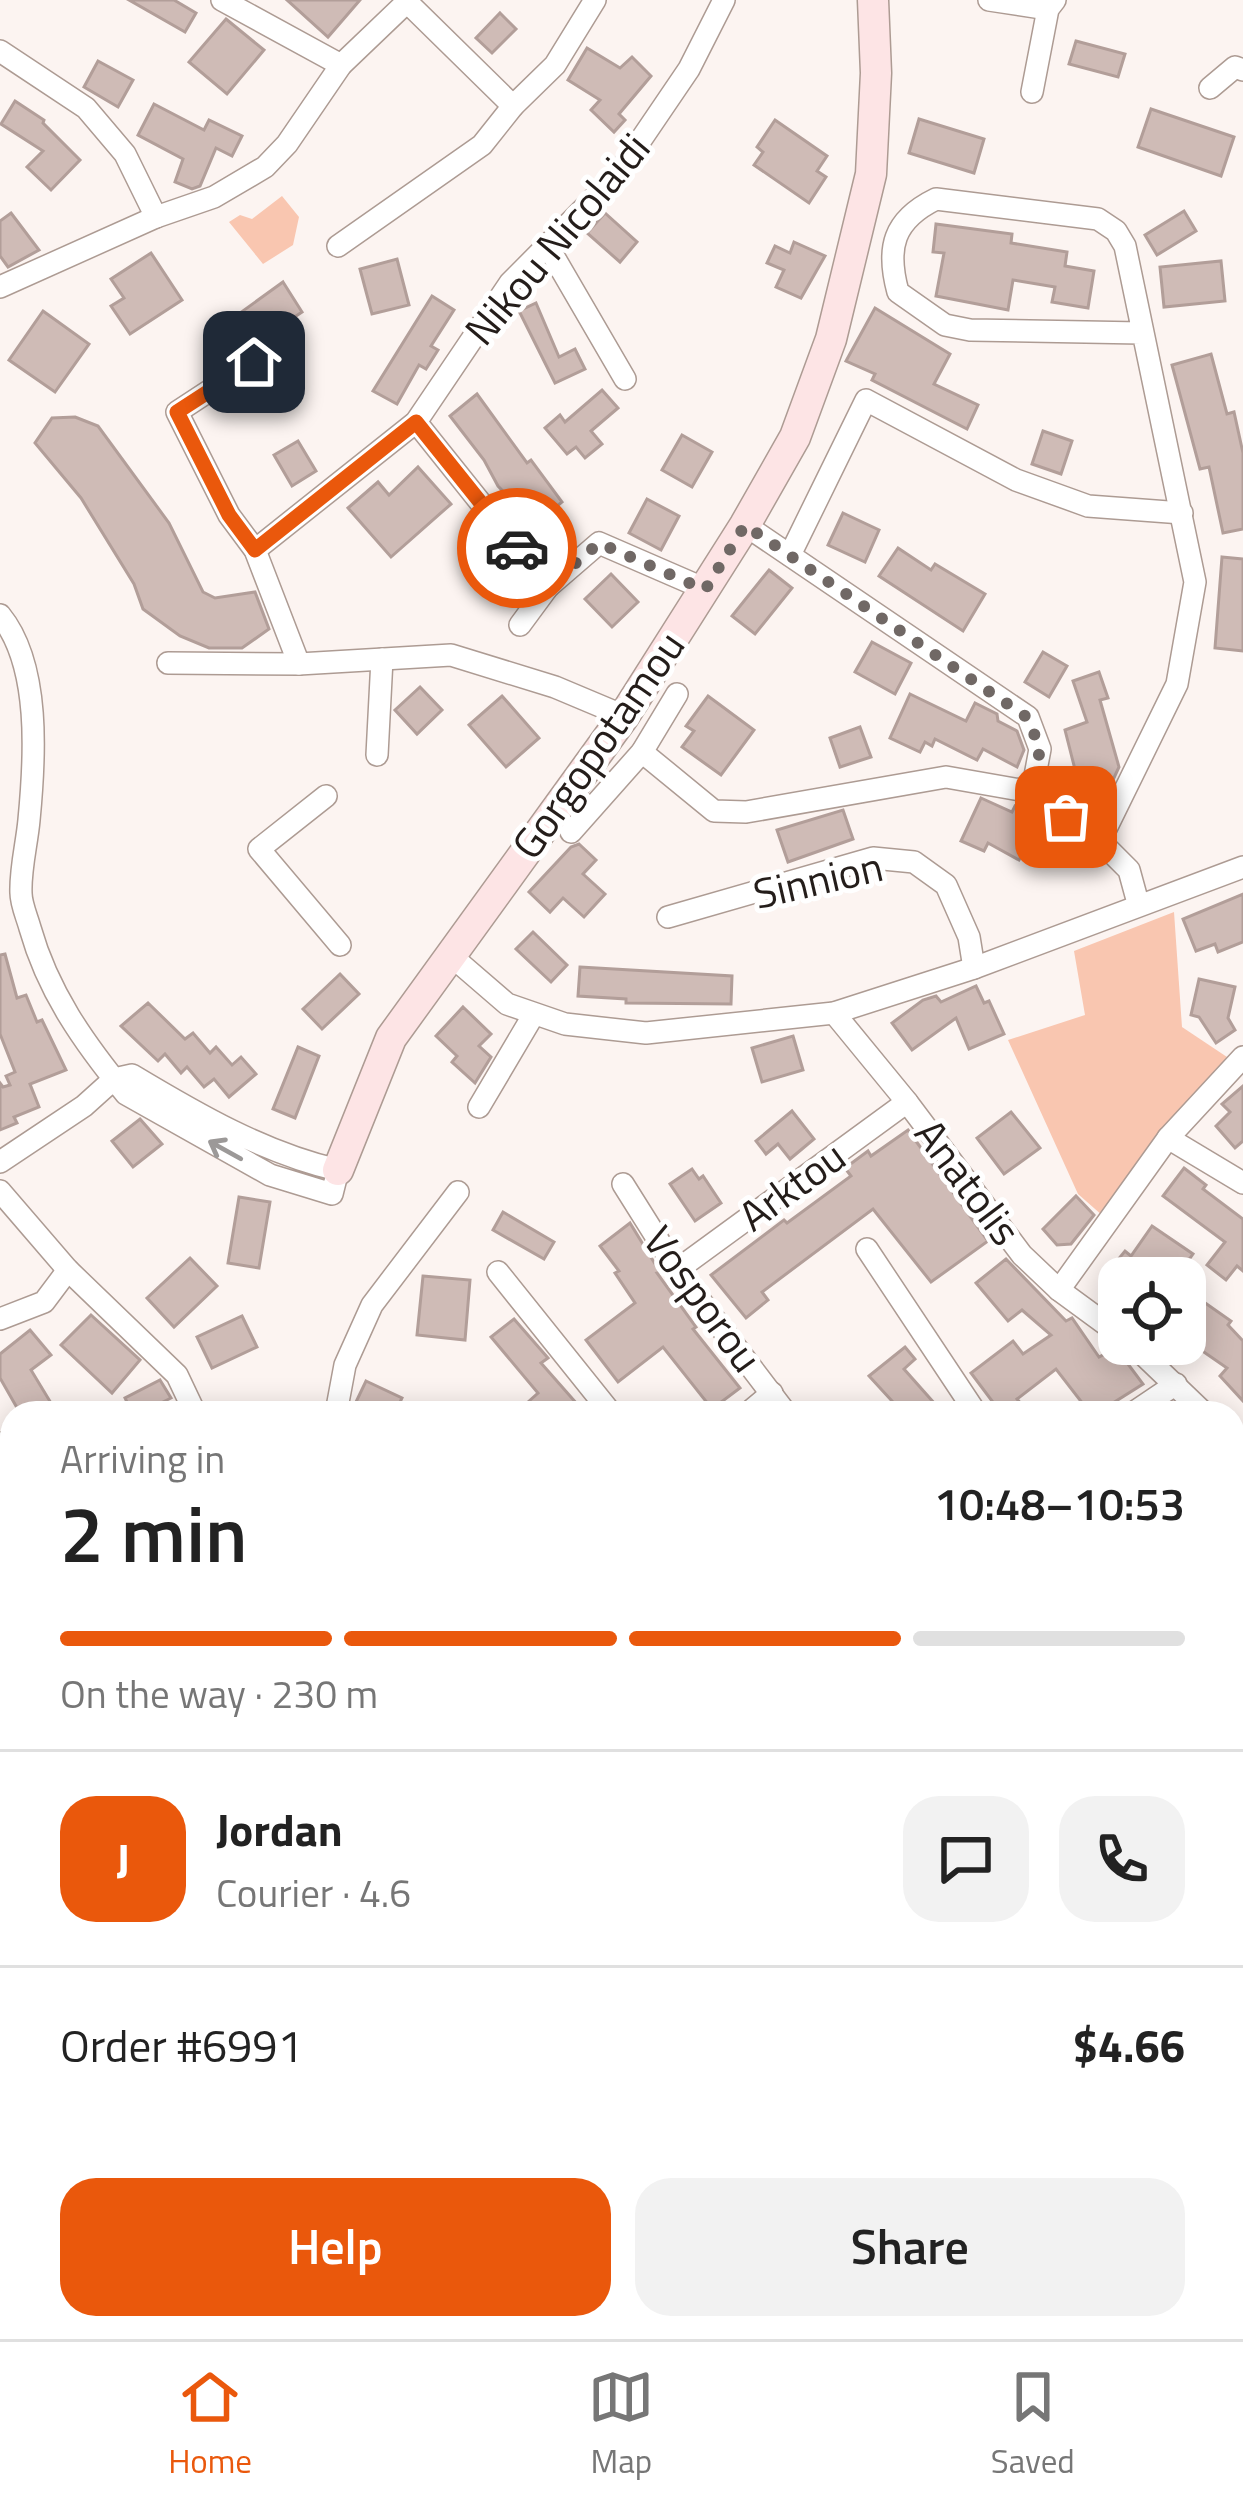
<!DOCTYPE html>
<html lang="en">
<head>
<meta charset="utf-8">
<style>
	:root { --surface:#fff; --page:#f2f2f2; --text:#222; --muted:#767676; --line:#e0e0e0; --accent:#ea580c }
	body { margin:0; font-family:"Titillium Web",sans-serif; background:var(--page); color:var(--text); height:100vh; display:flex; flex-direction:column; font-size:45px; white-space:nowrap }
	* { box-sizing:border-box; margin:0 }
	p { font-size:39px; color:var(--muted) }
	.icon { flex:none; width:66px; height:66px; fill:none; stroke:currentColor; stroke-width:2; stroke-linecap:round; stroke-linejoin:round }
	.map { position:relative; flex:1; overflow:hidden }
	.details { position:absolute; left:0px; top:1401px; width:1245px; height:939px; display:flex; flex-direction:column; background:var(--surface); border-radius:36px 36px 0 0; box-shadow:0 6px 30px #0003 }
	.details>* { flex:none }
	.controls { position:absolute; left:1098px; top:1257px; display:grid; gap:24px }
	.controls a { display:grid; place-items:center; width:108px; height:108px; border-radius:24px; background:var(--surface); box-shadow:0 6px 30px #0003; font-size:60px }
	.pin { position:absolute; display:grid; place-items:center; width:102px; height:102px; color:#fff; margin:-51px; border-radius:24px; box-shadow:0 6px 18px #0006 }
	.courier { position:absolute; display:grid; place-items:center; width:120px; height:120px; margin:-60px; border:9px solid #ea580c; border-radius:50%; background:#fff; color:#222; box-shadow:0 3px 15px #0007 }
	.summary em { font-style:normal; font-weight:600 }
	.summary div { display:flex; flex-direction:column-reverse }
	.summary { display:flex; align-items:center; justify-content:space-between; height:204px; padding:0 60px }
	h1 { font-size:78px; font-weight:600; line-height:90px }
	.bar { display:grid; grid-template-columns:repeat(4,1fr); gap:18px 12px; align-content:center; height:144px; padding:0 60px }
	.bar i { height:15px; border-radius:9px; background:var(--line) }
	.bar .current { background:var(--accent) }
	.bar p { grid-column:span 4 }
	.line { display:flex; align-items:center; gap:30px; padding:0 60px; border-top:3px solid var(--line) }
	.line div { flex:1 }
	.round { display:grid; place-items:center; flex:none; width:126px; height:126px; border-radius:36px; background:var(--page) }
	.button { display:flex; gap:24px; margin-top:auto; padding:24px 60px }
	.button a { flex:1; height:138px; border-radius:36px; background:var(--accent); color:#fff; font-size:48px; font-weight:600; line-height:138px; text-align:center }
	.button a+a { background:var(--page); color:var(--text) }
	.dock { display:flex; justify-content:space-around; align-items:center; height:168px; border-top:3px solid var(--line); background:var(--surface); font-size:33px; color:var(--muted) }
	.dock a { display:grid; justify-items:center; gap:6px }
	.dock .current { color:var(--accent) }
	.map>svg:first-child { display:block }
</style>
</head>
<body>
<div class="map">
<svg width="1243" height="2339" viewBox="0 0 1243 2339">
	<rect width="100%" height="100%" fill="#fcf4f1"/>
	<g fill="#f9c6b0">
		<path d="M282,196L299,217L293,245L263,264L229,222L240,215L252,219Z"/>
		<path d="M1174,912L1182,1027L1227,1057L1181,1109L1103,1216L1078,1194L1008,1040L1085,1015L1074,951Z"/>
		<path d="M0,2126L12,2129V2328H169L162,2339H0Z"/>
	</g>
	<g fill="#cfbbb6" stroke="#b29e99" stroke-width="3">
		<path d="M129,0H174L196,13L185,32Z"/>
		<path d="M287,0H360L328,37Z"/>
		<path d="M500,13L516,29L492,53L476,38Z"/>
		<path d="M226,19L264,50L227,94L189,62Z"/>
		<path d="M1076,41L1125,54L1118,77L1069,64Z"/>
		<path d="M587,48L620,68L632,57L651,76L619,114L625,120L614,132L591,110L600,100L568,80Z"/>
		<path d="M98,61L133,80L118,107L84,87Z"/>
		<path d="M15,101L44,120L43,123L80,160L51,190L27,167L43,151L1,124Z"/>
		<path d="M154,104L204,130L209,120L242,136L232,156L216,148L200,186L192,189L175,182L183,159L138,135Z"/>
		<path d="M1151,109L1234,137L1221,176L1138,147Z"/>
		<path d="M919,119L984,139L974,173L909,153Z"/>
		<path d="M775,120L827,156L817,171L826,177L809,203L754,165L763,152L757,147Z"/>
		<path d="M1184,211L1196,231L1157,255L1145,235Z"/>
		<path d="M11,213L39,250L8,267L0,256V221Z"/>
		<path d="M605,213L637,242L620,262L587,233Z"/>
		<path d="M936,224L1012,234L1011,243L1067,252L1065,266L1094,271L1088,308L1052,302L1055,287L1013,280L1008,310L936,296L944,253L933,252Z"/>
		<path d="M794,242L825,256L801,298L776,287L784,270L767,263L775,246L790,253Z"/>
		<path d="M151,253L182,300L130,334L111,306L124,298L111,279Z"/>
		<path d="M397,259L409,305L372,314L360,269Z"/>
		<path d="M1221,261L1225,301L1164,307L1160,267Z"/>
		<path d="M283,282L302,312L242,352L222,326Z"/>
		<path d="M432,296L454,310L431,346L438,350L426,369L419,365L397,404L373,391Z"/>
		<path d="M536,303L559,357L575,349L585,369L555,383L519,311Z"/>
		<path d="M875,308L950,354L934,384L978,405L967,429L872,380L875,374L846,361Z"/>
		<path d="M43,311L89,344L55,392L9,360Z"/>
		<path d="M1211,354L1227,414L1234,412L1243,453V529L1223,533L1209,467L1200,469L1172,365Z"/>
		<path d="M602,390L618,408L591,431L602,444L585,458L576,447L567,454L545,428L560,415L565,422Z"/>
		<path d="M477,394L527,463L531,460L562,502L535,524L498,486L484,460L450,416Z"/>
		<path d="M75,417L98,426L169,523L203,592L215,598L255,592L269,629L242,648H209L180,636L143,609L134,584L81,498L35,443L52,418Z"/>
		<path d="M1043,431L1072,441L1061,474L1032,464Z"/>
		<path d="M682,435L712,452L692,487L662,470Z"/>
		<path d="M298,441L316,471L292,486L274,455Z"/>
		<path d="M418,467L451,504L391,557L348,508L378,482L389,495Z"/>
		<path d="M647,499L679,516L661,550L629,533Z"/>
		<path d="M843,513L879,530L865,562L828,545Z"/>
		<path d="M898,548L931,570L935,564L985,594L963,631L879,576Z"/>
		<path d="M1222,557L1243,559V651L1215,648Z"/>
		<path d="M769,570L792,588L755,634L732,616Z"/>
		<path d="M611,574L638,602L612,627L585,599Z"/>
		<path d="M872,642L911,663L895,694L855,672Z"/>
		<path d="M1043,652L1067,666L1049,697L1025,682Z"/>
		<path d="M1099,672L1108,698L1100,700L1119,767L1106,795L1083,801L1065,730L1087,722L1073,681Z"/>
		<path d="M420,687L442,710L417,734L395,710Z"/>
		<path d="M910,694L966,721L975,703L997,714L998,721L1017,731L1024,750L1017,767L983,749L977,760L935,739L932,746L925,742L920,752L890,738Z"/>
		<path d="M502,696L539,738L506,767L469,725Z"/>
		<path d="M708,696L754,730L721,775L682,747L694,731L686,726Z"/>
		<path d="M860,727L871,757L840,767L830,738Z"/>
		<path d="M981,798L1012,812L1015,806L1057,830L1040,860L1024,851L1019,860L988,843L984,851L961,841Z"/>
		<path d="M843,810L853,839L788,862L777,830Z"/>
		<path d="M579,844L596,860L583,874L605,894L584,917L563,898L550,912L529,892L571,847Z"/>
		<path d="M1243,894V942L1218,952L1215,944L1196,951L1183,919Z"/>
		<path d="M533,932L567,965L551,982L516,949Z"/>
		<path d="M5,954L17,998L26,995L37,1022L42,1020L66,1070L30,1084L39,1107L14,1117L17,1123L0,1130V1083L3,1087L10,1085L6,1076L15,1072L0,1034V955Z"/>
		<path d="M580,967L732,976L731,1004L626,1003V999L578,996Z"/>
		<path d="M340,974L359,994L322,1029L303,1009Z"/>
		<path d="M1199,979L1235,987L1228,1018L1235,1030L1216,1043L1199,1017L1191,1015Z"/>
		<path d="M976,986L984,1003L989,1001L1004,1034L969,1049L956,1018L912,1050L892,1023L923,1000L936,996L941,1002Z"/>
		<path d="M148,1003L185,1039L193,1033L210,1053L216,1047L232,1065L241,1057L256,1074L229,1097L214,1079L204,1087L187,1067L181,1073L165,1054L158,1061L121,1026Z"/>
		<path d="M463,1007L491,1034L479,1046L491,1057L475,1083L452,1062L457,1056L436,1036Z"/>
		<path d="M793,1036L803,1070L762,1082L752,1048Z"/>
		<path d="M298,1047L319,1056L295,1118L273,1109Z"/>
		<path d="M1243,1086V1141L1235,1148L1216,1126L1230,1112L1222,1104Z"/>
		<path d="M792,1111L814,1139L790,1159L778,1144L766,1154L756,1141Z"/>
		<path d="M1011,1112L1040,1148L1004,1174L977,1138Z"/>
		<path d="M140,1119L162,1144L133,1167L112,1141Z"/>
		<path d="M908,1130L988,1241L931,1282L873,1209L762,1292L768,1300L746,1318L711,1275L784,1220L787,1223L851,1176L845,1168L868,1151L871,1156Z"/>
		<path d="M1184,1168L1206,1185L1203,1189L1243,1219V1271L1237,1266L1226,1280L1207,1265L1225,1242L1163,1196Z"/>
		<path d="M692,1169L699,1179L703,1176L721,1203L695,1221L670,1184Z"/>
		<path d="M1076,1196L1094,1215L1071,1244L1057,1245L1043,1229Z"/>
		<path d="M239,1197L270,1202L259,1268L228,1263Z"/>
		<path d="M503,1212L554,1242L544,1259L493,1230Z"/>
		<path d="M630,1223L660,1272L657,1273L696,1327L693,1329L740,1388L712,1409L663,1347L618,1382L586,1340L635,1303L615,1273L619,1271L600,1246Z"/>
		<path d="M1152,1226L1193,1254L1176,1278H1103L1125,1251L1131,1256Z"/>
		<path d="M190,1258L217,1286L174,1327L147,1298Z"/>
		<path d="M1006,1259L1066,1321L1072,1318L1099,1357L1116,1348L1143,1384L1097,1413H1090L1056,1369L1017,1399L1029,1413H1001L971,1373L1013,1341L1023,1354L1051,1335L1022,1310L1008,1321L976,1283Z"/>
		<path d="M423,1276L470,1280L465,1340L417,1335Z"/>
		<path d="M1191,1293L1231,1321L1228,1325L1243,1341V1401L1220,1376L1227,1368L1185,1339V1302Z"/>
		<path d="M91,1315L140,1360L112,1393L61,1345Z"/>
		<path d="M242,1316L257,1347L212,1368L197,1337Z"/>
		<path d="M514,1319L548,1358L541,1363L578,1405L568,1413H538L528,1402L538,1393L491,1337Z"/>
		<path d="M30,1330L51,1355L31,1370L57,1413H20L0,1378V1354Z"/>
		<path d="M905,1347L915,1359L904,1369L943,1413H903L869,1376Z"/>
		<path d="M160,1380L171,1398L141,1413H132L125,1398Z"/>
		<path d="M366,1381L402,1398L395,1413H373L355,1404Z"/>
	</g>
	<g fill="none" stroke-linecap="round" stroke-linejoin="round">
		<defs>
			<g id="street">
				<path d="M222,0L341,65"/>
				<path d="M989,0L1048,9"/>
				<path d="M407,2L513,106"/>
				<path d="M0,51L86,108L125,154L156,217"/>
				<path d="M1210,88L1235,67L1243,70"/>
				<path d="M1032,92L1048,9L1055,0"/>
				<path d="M547,245L625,379"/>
				<path d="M338,246L482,145L513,106L555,65L595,0"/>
				<path d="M0,287L156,217L214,197L265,167L287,144L341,65L409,0"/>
				<path d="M293,336L177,412L229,515L255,550L299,664"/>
				<path d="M416,422L548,587"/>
				<path d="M745,525L1028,717L1040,749L1032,792"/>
				<path d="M255,550L416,422L510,283L617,175L689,69L724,0"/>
				<path d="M790,555L866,400L1016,480L1088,506L1182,513"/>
				<path d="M0,615C41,665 35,758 29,820C27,843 20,869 21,893C21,904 27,917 30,928C48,992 84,1043 126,1094L270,1175L332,1194L338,1170C264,1153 197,1114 132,1075L114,1079L84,1106L0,1162"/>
				<path d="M520,625L548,587L599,543L705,589"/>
				<path d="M168,663L299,664L451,655L555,687L624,716"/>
				<path d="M642,752L714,811L746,812L946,777L1032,792L1100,841L1129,870L1138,903"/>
				<path d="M377,755L382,659"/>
				<path d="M326,796L259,849L340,945"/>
				<path d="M571,832L642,752L677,694"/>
				<path d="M1100,841L1177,684L1195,582L1125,246L1116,231L1098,219L936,199C893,220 886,248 898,292L945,325L970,330L1141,333"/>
				<path d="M668,917L873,858L914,862L946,885L969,937L974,968"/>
				<path d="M449,954L507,1004L565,1024L646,1033L834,1013L974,968L1243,867"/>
				<path d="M834,1013L907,1102L1022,1255L1059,1290L1119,1334"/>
				<path d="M479,1107L534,1014"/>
				<path d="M1168,1138L1243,1183"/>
				<path d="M623,1184L677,1270L786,1413"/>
				<path d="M0,1191L68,1270L177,1375L195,1413"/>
				<path d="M867,1249L976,1413"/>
				<path d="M677,1270L907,1102"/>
				<path d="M498,1272L611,1413"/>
				<path d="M1059,1290L1168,1138L1243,1057"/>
				<path d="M0,1319L44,1302L68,1270"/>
				<path d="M1132,1344L1204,1413"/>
				<path d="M336,1413L345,1365L372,1305L458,1192"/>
				<path d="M748,1413L772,1393"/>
				<path d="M1133,1413L1176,1384"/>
				<path d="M0,1443L12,1464"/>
				<path d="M1233,1443L1243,1453"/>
				<path d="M1233,1573L1243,1568"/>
				<path d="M0,1603L12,1604"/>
				<path d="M1233,1708L1243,1711"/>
				<path d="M2,1812L12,1731"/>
				<path d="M1233,2127L1243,2118"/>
				<path d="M275,2328L284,2339"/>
				<path d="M410,2328L418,2339"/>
				<path d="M806,2328L819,2339"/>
			</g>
			<g id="secondary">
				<path d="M338,1170L391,1038L624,716L745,525L795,437L831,339L871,174L876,73L873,0"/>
				<path d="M1233,1968L1243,1959"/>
				<path d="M906,2339L923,2328"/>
			</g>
		</defs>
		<use href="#street" stroke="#ad9b93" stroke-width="24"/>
		<use href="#secondary" stroke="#ad9b93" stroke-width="33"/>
		<use href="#street" stroke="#fff" stroke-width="21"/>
		<use href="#secondary" stroke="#fde4e5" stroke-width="30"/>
	</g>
	<defs><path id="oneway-shaft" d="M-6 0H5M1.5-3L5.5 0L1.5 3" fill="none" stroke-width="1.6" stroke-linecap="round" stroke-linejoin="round" transform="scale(3)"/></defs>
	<use stroke="#9c9998" href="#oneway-shaft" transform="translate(225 1150) rotate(-151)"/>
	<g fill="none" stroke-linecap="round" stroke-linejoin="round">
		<path stroke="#706865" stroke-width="12" stroke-dasharray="0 21.6" d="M517,548L548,587L599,543L705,590L745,525L1028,718L1040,749L1032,792L1066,817"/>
		<path stroke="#ea580c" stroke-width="15" d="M254,362L177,412L229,515L255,550L416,422L517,548"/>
	</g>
	<g text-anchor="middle" stroke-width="10" stroke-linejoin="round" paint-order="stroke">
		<g font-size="42" fill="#241d1a" stroke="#fff">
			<text transform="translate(557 239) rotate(-50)" y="15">Nikou Nicolaidi</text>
			<text transform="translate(598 745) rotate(-55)" y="15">Gorgopotamou</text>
			<text transform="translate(818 880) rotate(-13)" y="15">Sinnion</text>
			<text transform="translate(968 1182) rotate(53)" y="15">Anatolis</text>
			<text transform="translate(792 1186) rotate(-36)" y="15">Arktou</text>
			<text transform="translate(703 1299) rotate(54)" y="15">Vosporou</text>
		</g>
	</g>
</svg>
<div class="controls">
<a><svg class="icon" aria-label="locate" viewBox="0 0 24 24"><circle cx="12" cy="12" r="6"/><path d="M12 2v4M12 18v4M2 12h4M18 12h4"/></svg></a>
</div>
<div class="pin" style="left:1066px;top:817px;background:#ea580c"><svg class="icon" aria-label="bag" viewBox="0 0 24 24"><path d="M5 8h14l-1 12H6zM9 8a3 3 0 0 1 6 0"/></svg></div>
<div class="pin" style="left:254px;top:362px;background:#1f2937"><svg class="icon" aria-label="home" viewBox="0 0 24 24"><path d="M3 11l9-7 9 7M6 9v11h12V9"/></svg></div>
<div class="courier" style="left:517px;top:548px"><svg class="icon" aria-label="car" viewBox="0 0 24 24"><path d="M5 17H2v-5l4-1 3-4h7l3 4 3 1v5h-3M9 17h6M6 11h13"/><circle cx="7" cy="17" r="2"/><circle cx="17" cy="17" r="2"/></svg></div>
<section class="details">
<div class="summary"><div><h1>2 min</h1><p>Arriving in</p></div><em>10:48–10:53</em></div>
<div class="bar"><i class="current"></i><i class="current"></i><i class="current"></i><i></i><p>On the way · 230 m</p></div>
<div class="line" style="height:216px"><b class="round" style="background:var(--accent);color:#fff">J</b><div><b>Jordan</b><p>Courier · 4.6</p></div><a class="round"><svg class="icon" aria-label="chat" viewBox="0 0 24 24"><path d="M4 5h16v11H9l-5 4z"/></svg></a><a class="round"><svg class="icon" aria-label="phone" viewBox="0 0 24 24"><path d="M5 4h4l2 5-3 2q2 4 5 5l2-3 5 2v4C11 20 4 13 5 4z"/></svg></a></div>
<div class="line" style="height:156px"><div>Order #6991</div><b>$4.66</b></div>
<div class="button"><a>Help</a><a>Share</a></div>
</section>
</div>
<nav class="dock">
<a class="current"><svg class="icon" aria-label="home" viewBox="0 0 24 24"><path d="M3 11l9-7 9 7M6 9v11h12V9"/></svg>Home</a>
<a><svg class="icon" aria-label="map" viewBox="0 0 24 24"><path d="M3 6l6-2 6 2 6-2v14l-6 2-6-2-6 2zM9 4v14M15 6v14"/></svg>Map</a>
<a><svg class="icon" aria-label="saved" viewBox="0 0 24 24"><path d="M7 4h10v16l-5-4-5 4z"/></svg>Saved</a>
</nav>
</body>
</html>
